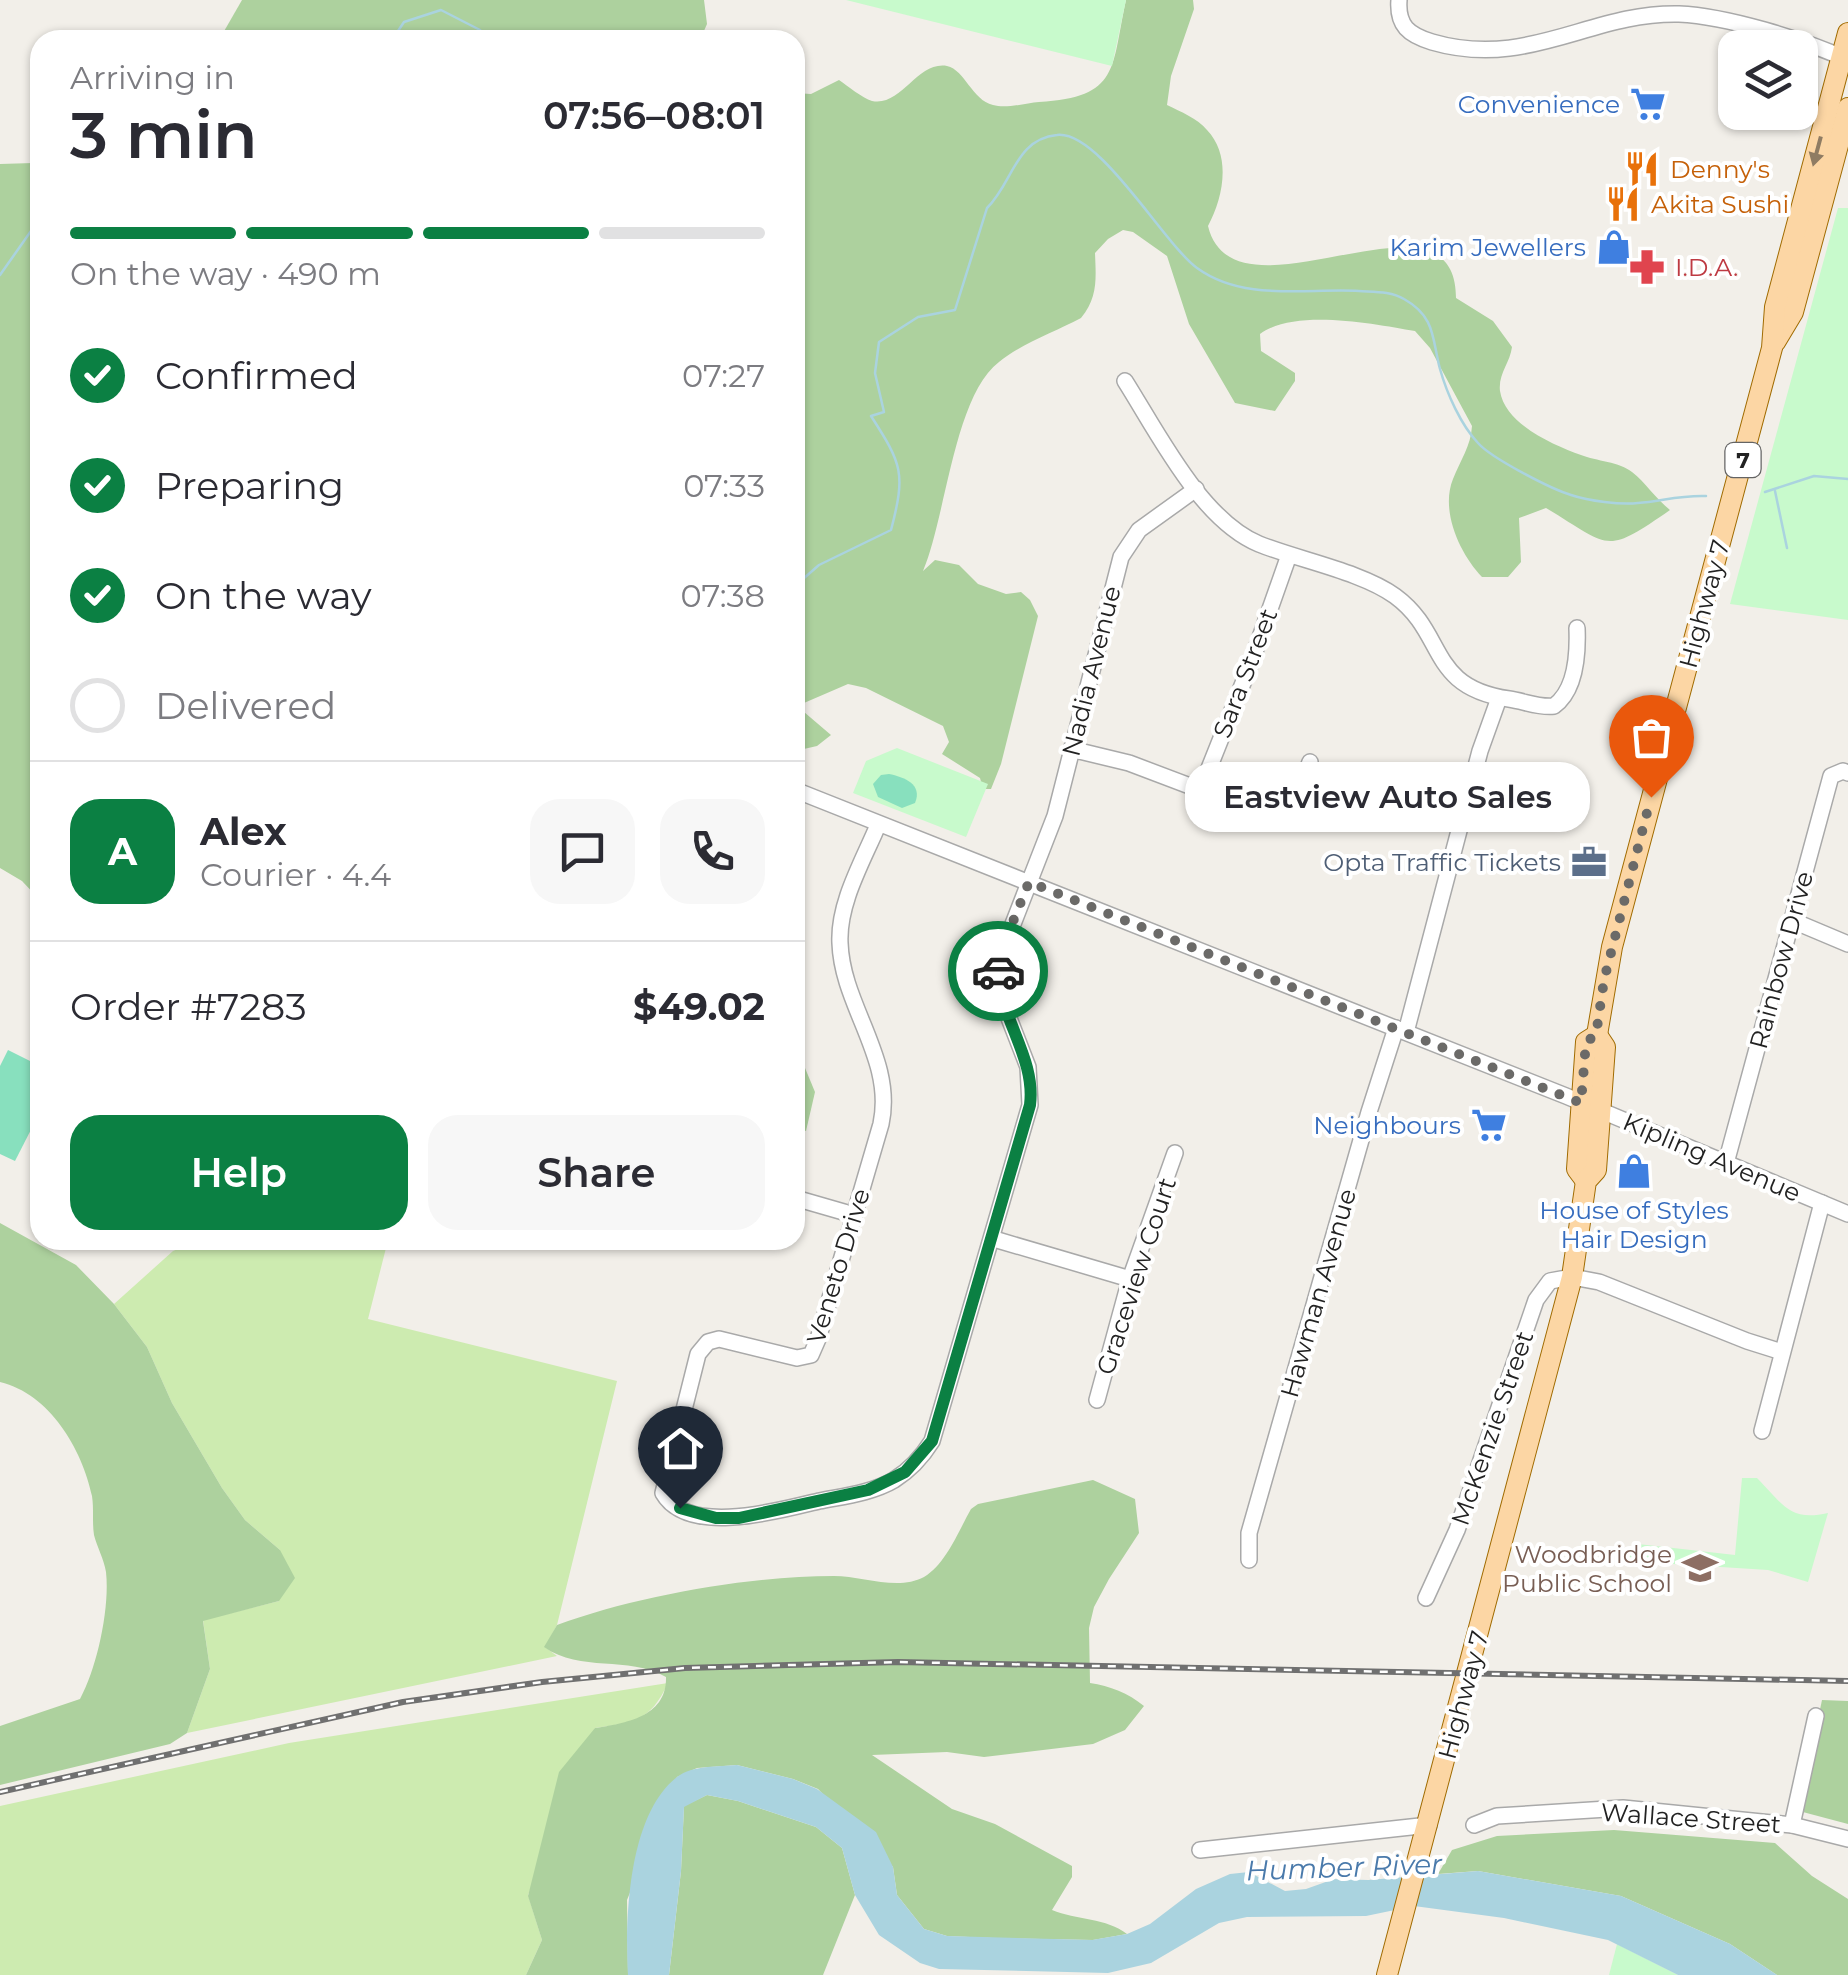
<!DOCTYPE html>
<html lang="en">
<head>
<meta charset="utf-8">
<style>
	:root { --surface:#fff; --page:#f7f7f7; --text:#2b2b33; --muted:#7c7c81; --line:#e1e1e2; --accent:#0b8043 }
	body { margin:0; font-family:Montserrat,sans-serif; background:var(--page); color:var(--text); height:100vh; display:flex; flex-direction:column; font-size:38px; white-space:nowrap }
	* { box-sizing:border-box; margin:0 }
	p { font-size:32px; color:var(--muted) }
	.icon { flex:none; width:55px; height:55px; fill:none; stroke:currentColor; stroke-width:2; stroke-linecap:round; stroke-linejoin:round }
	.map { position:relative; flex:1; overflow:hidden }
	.drawer { position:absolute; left:30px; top:30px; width:775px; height:1220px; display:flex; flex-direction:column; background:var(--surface); border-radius:30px; box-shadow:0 2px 8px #0004 }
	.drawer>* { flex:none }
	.fabs { position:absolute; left:1718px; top:30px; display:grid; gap:20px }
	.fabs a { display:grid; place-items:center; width:100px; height:100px; border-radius:20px; background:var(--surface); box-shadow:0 2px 8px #0004; font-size:50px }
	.pin { position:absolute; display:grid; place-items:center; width:85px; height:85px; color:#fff; margin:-102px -42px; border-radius:50% 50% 50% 0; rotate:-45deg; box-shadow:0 0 10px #0007 }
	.pin .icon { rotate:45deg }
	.courier { position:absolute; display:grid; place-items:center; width:100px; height:100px; margin:-50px; border:8px solid #0b8043; border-radius:50%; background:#fff; color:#222; box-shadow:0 2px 12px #0007 }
	.bubble { position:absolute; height:70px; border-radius:30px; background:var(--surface); box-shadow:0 2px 8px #0004; font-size:32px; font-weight:600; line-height:70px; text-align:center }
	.head em { font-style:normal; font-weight:600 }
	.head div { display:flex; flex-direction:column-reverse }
	.head { display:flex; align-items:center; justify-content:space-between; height:170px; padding:0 40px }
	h1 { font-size:65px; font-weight:600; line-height:75px }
	.bar { display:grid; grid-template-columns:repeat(4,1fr); gap:15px 10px; align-content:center; height:120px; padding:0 40px }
	.bar i { height:12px; border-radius:8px; background:var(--line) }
	.bar .active { background:var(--accent) }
	.bar p { grid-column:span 4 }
	.line { display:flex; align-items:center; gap:25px; padding:0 40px; border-top:2px solid var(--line) }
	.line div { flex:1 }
	.round { display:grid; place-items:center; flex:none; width:105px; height:105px; border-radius:30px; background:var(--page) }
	ol { padding:0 40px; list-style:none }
	li { display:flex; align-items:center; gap:30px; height:110px }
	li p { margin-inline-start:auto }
	li .icon { padding:10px; border-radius:50%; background:var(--accent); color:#fff; stroke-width:4 }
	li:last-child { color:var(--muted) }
	li i { width:55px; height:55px; border:5px solid var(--line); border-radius:50% }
	.primary-button { display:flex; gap:20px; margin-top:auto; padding:20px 40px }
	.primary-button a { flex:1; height:115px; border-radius:30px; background:var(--accent); color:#fff; font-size:40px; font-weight:600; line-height:115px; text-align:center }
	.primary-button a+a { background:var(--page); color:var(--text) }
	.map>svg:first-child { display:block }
</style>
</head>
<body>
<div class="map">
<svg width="1848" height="1975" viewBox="0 0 1848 1975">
	<rect width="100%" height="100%" fill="#f2efe9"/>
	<g fill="#cdebb0">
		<path d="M200,1240H355L386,1248L368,1319L617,1381L557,1625L545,1647L557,1656L187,1733L210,1669L203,1620L279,1601L280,1550L245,1520L222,1488L172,1403L147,1347L114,1304L173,1251Z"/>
		<path d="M668,1683C650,1722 634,1722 595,1728L528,1895L542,1940L526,1975H0V1806L289,1743Z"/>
	</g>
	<g fill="#add19e">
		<path d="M242,0H704L707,24L700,40H219Z"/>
		<path d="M1126,0H1193L1194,9L1171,76L1167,105C1181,112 1197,118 1207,130C1232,156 1223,198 1208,226C1234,333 1456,173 1456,298L1493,321L1512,347C1510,363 1498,374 1500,391C1505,424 1553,445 1581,455C1596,461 1620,462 1632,472C1645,482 1656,499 1670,510C1604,556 1611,547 1546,508L1519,518L1521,562L1508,577H1482C1460,554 1440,511 1453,479C1460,461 1471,446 1472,426L1430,348L1415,331C1374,324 1295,308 1260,334L1261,351L1295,373V381L1275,411L1235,403L1189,324L1167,256L1133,232L1123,230L1108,239L1095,253C1096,279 1098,297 1081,318C1055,332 1022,343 999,362C954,396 946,517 923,571L935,560L959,565L978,584L1006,594L1021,592L1030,600L1038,616L1001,764L991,789H983L980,778L942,754L949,742L943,726L866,688L848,684L797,706L831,735L817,746L795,751V93L811,94L839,80C848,86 862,98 872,101C902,107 917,61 947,66C965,70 972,100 993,105C1006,109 1026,103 1039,102C1120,97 1111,69 1126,0Z"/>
		<path d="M33,163L40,167V900L22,881L0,868V164Z"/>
		<path d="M795,1044L815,1092L806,1131L795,1128Z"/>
		<path d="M0,1223L76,1265L114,1304L147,1347L172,1403L222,1488L245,1520L280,1550L295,1578L279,1601L203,1621L210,1669L187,1733L170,1744L0,1785V1726L80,1699C97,1668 110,1608 106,1572C104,1559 97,1547 94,1535C92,1522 94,1509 92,1496C82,1449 50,1394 0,1382Z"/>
		<path d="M1093,1480L1135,1499L1139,1533L1109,1579L1094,1607L1089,1628L1090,1683C1110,1686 1128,1693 1144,1706L1125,1730L1093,1744L984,1757L947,1752L872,1755L952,1809L995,1824L1072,1866V1877L1052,1910C1076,1920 1107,1918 1127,1934L1093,1940L992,1938L947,1936L924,1929L897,1895L893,1867L818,1789L793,1779L737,1765L697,1768L677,1777L627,1900L628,1975H526L542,1940L528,1896L559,1772L595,1728C625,1723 667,1717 666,1677C627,1655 581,1673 544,1647L557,1625C636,1596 749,1576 834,1576C862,1576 898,1591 924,1577C946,1564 959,1530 971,1509L978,1504Z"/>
		<path d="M1822,1700L1848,1701V1824L1799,1811Z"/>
		<path d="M707,1795L738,1801L816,1827L842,1848L855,1895L823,1975H669L681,1871L684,1806Z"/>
		<path d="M1614,1830L1775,1843L1812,1876L1848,1899V1975H1777L1730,1944L1621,1896L1478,1871L1438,1874L1452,1850L1497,1836Z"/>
	</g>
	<g fill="#c8facc">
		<path d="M846,0H1126L1112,66Z"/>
		<path d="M1838,208H1848V620L1730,604Z"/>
		<path d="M897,748L988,784L966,837L853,793L866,761Z"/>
		<path d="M1742,1478H1757C1783,1504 1789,1522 1828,1513L1808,1582L1768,1570L1626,1561L1638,1544L1735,1555Z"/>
		<path d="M1617,1944L1678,1975H1609Z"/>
	</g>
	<g fill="#88e0be">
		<path d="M889,774C904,777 923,784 915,803L902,808L878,797L873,784L881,775Z"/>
		<path d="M8,1050L40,1066V1112L15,1161L0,1154V1066Z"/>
	</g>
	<path fill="#aad3df" d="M737,1765L793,1779L817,1789L876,1832L893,1867L897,1895L924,1929L947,1936L1092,1940L1127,1934L1150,1924L1196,1889L1230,1874L1249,1872L1285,1891L1306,1889L1334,1879L1368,1880L1478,1871L1621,1896L1730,1944L1777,1975H1678L1608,1940L1504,1918L1414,1906L1366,1916L1247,1917L1219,1923L1151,1963L1108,1973L939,1969L920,1963L879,1935L855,1895L842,1848L816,1827L738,1801L707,1795L684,1807L681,1871L669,1975H628C625,1919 628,1815 677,1777C693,1765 718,1767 737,1765Z"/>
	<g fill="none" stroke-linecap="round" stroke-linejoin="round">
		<g stroke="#aad3df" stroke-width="2.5">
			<path d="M392,40L404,22L441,10L480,30L488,40"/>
			<path d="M0,275L31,231L40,225"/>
			<path d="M1775,491L1787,548"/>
			<path d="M1765,492L1814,476L1848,479"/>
			<path d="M795,586L819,565L891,530C906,473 902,464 871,416L884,412L875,373L879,342L918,317L955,310L987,208C1013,183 1015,139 1057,135C1099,130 1164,244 1197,268C1244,302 1305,288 1359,291C1374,292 1391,291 1404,299C1436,317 1432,339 1440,369C1447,394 1461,425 1478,443C1491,458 1551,489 1571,495C1589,501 1620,505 1638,503C1662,501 1680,495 1706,496"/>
		</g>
		<defs>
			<g id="minor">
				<path d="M1399,0C1397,26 1409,35 1432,42C1528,70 1590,12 1679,14C1726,16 1805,40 1848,60"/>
				<path d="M1125,381C1158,433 1201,520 1259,544C1299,560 1362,572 1395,596C1447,634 1427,687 1509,699C1524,701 1539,708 1554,706C1576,690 1578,653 1577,628"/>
				<path d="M1071,749L1129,763L1277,819C1298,810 1302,782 1310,762"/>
				<path d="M795,790L1566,1096L1848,1214"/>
				<path d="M1200,791L1251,663L1289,555"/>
				<path d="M878,825C863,861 838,903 840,943C842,1006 895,1059 881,1124L818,1339L811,1355L797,1358L719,1339L708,1342L698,1354L663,1493C688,1537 781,1510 819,1501C844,1496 872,1493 894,1480C910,1470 922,1457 932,1441L1030,1105L1028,1067L1000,995L999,960L1055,816L1121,557L1139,530L1196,489"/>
				<path d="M1791,920L1848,944"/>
				<path d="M1406,1032L1480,751L1499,698"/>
				<path d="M1726,1163L1831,776L1843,771L1848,773"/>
				<path d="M795,1198L854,1215"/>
				<path d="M994,1239L1130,1279"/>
				<path d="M1097,1400L1130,1279L1175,1153"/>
				<path d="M1762,1431L1822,1203"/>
				<path d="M1249,1560V1533L1369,1112L1396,1028"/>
				<path d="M1426,1598L1457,1530L1536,1300L1550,1281L1572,1277L1599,1282L1747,1341L1782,1352"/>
				<path d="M1474,1825L1497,1816L1623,1808L1792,1825L1848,1839"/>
				<path d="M1792,1825L1816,1716"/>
				<path d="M1200,1850L1429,1825"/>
			</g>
			<g id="major">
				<path d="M1775,342L1793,312L1848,108"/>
				<path d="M1586,1181L1577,1169L1586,1042L1597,1035L1612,947L1772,348L1775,307L1848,33"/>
				<path d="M1387,1975L1572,1277L1586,1181L1596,1170L1605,1047L1597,1035"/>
			</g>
		</defs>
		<use href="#minor" stroke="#a9a9a9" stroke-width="18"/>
		<use href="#major" stroke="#a06b00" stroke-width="22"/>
		<use href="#minor" stroke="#fff" stroke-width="15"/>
		<use href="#major" stroke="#fcd6a4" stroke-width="20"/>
		<defs>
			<path id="rail" d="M0,1792L403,1702L542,1682L685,1668L898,1662L1848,1681"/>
		</defs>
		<use href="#rail" stroke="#707070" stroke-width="6"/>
		<use href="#rail" stroke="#fff" stroke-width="2.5" stroke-dasharray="8" stroke-linecap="butt"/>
	</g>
	<defs><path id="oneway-solid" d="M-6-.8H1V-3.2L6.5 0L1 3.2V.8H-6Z" transform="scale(2.5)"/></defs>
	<use fill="#8f7c63" href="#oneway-solid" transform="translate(1817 151) rotate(105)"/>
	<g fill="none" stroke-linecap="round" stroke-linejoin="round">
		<path stroke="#6b6a68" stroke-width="10" stroke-dasharray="0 18" d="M998,971L1001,951L1029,882L1581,1103L1586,1042L1596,1035L1604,980L1651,797"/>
		<path stroke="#0b8043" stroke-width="12" d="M680,1508L716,1518H739L868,1490L905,1472L932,1441L1030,1105C1036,1058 1000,1019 998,971"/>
	</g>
	<defs>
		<symbol id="supermarket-bare" viewBox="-9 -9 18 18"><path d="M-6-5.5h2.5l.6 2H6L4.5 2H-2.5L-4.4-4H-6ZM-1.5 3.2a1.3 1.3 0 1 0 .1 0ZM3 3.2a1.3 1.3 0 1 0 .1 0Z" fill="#3f7fe0" stroke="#fff" stroke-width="2.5" paint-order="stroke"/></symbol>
		<symbol id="restaurant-bare" viewBox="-9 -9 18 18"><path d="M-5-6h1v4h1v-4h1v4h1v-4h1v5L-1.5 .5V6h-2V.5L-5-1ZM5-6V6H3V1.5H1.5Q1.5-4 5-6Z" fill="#e8710a" stroke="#fff" stroke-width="2.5" paint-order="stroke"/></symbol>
		<symbol id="shop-bare" viewBox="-9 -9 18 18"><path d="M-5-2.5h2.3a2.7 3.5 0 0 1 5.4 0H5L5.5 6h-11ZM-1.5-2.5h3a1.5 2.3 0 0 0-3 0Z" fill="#3f7fe0" stroke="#fff" stroke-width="2.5" paint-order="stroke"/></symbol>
		<symbol id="pharmacy-bare" viewBox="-9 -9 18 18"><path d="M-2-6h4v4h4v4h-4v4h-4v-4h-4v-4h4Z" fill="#e0444e" stroke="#fff" stroke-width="2.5" paint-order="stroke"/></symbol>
		<symbol id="office-bare" viewBox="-9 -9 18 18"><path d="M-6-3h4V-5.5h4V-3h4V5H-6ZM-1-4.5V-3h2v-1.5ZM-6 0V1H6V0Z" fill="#5c6f8a" stroke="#fff" stroke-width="2.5" paint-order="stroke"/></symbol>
		<symbol id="school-bare" viewBox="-9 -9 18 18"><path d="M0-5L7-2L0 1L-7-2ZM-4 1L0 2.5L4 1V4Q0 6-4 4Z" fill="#8d6e63" stroke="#fff" stroke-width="2.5" paint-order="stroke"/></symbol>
	</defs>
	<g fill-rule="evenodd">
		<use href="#supermarket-bare" x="1623" y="79" width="50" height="50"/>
		<use href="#restaurant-bare" x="1617" y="144" width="50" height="50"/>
		<use href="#restaurant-bare" x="1598" y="179" width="50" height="50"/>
		<use href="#shop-bare" x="1589" y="222" width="50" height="50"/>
		<use href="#pharmacy-bare" x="1622" y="242" width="50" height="50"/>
		<use href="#office-bare" x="1564" y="837" width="50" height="50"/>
		<use href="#supermarket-bare" x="1464" y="1100" width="50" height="50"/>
		<use href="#shop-bare" x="1609" y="1146" width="50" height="50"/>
		<use href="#school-bare" x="1675" y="1543" width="50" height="50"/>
	</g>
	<g text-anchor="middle" stroke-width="8" stroke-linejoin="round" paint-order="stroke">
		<rect fill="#fff" stroke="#646464" stroke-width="2.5" x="1725.5" y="443" width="35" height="34" rx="8"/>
		<g font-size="22" font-weight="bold" fill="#222">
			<text x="1743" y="468">7</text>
		</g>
		<g font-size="25" fill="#366cbe" stroke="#fff" text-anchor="end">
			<text x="1620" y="113">Convenience</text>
			<text x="1586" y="256">Karim Jewellers</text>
			<text x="1461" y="1134">Neighbours</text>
			<text x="1634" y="1219" text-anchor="middle">House of Styles<tspan x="1634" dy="29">Hair Design</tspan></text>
		</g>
		<g font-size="25" fill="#c56008" stroke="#fff" text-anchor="start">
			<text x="1670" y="178">Denny's</text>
			<text x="1651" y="213">Akita Sushi</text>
		</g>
		<g font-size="25" fill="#be3a42" stroke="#fff" text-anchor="start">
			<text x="1675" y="276">I.D.A.</text>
		</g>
		<g font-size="25" fill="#222" stroke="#fff">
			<text transform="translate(1704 604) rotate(-75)" y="9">Highway 7</text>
			<text transform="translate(1091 671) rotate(-76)" y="9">Nadia Avenue</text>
			<text transform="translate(1245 673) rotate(-69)" y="9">Sara Street</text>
			<text transform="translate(1781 960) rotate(-75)" y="9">Rainbow Drive</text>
			<text transform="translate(1712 1157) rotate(23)" y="9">Kipling Avenue</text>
			<text transform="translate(838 1266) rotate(-73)" y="9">Veneto Drive</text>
			<text transform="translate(1136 1276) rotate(-72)" y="9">Graceview Court</text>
			<text transform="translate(1318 1293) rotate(-74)" y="9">Hawman Avenue</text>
			<text transform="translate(1492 1428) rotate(-71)" y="9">McKenzie Street</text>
			<text transform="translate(1463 1695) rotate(-75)" y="9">Highway 7</text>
			<text transform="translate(1691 1818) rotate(4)" y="9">Wallace Street</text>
		</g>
		<g font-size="25" fill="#4e5e75" stroke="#fff" text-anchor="end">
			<text x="1561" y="871">Opta Traffic Tickets</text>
		</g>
		<g font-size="25" fill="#785e54" stroke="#fff" text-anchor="end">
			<text x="1672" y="1563">Woodbridge<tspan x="1672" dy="29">Public School</tspan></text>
		</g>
		<g font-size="28" font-style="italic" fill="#4a7aab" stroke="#fff">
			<text transform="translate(1344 1867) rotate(-2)" y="10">Humber River</text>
		</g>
	</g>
</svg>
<div class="fabs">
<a><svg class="icon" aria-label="layers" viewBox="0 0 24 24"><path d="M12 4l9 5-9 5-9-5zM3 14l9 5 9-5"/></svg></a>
</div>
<div class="pin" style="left:1651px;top:797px;background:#ea580c"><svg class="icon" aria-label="bag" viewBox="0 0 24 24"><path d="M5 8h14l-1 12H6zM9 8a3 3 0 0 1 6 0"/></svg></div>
<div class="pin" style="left:680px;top:1508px;background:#1f2937"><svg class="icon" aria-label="home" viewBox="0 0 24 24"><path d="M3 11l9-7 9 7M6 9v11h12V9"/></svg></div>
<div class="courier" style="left:998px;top:971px"><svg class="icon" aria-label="car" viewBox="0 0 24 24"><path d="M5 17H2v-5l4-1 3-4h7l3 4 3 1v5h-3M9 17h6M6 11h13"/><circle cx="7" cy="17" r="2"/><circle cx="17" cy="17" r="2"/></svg></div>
<div class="bubble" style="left:1185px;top:762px;width:405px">Eastview Auto Sales</div>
<section class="drawer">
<div class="head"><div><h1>3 min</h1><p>Arriving in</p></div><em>07:56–08:01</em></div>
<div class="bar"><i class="active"></i><i class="active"></i><i class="active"></i><i></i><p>On the way · 490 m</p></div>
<ol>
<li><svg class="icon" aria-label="check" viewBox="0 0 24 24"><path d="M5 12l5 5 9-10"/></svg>Confirmed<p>07:27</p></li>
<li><svg class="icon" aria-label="check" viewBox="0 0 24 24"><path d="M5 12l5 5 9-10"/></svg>Preparing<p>07:33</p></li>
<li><svg class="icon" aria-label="check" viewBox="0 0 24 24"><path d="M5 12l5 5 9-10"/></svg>On the way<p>07:38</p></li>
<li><i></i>Delivered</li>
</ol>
<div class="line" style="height:180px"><b class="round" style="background:var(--accent);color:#fff">A</b><div><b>Alex</b><p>Courier · 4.4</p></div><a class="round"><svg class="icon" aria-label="chat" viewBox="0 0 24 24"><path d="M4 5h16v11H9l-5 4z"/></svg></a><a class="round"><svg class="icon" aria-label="phone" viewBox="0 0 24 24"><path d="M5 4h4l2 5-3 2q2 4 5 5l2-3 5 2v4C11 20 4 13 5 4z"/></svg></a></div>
<div class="line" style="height:130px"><div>Order #7283</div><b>$49.02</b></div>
<div class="primary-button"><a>Help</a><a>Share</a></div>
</section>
</div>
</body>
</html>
